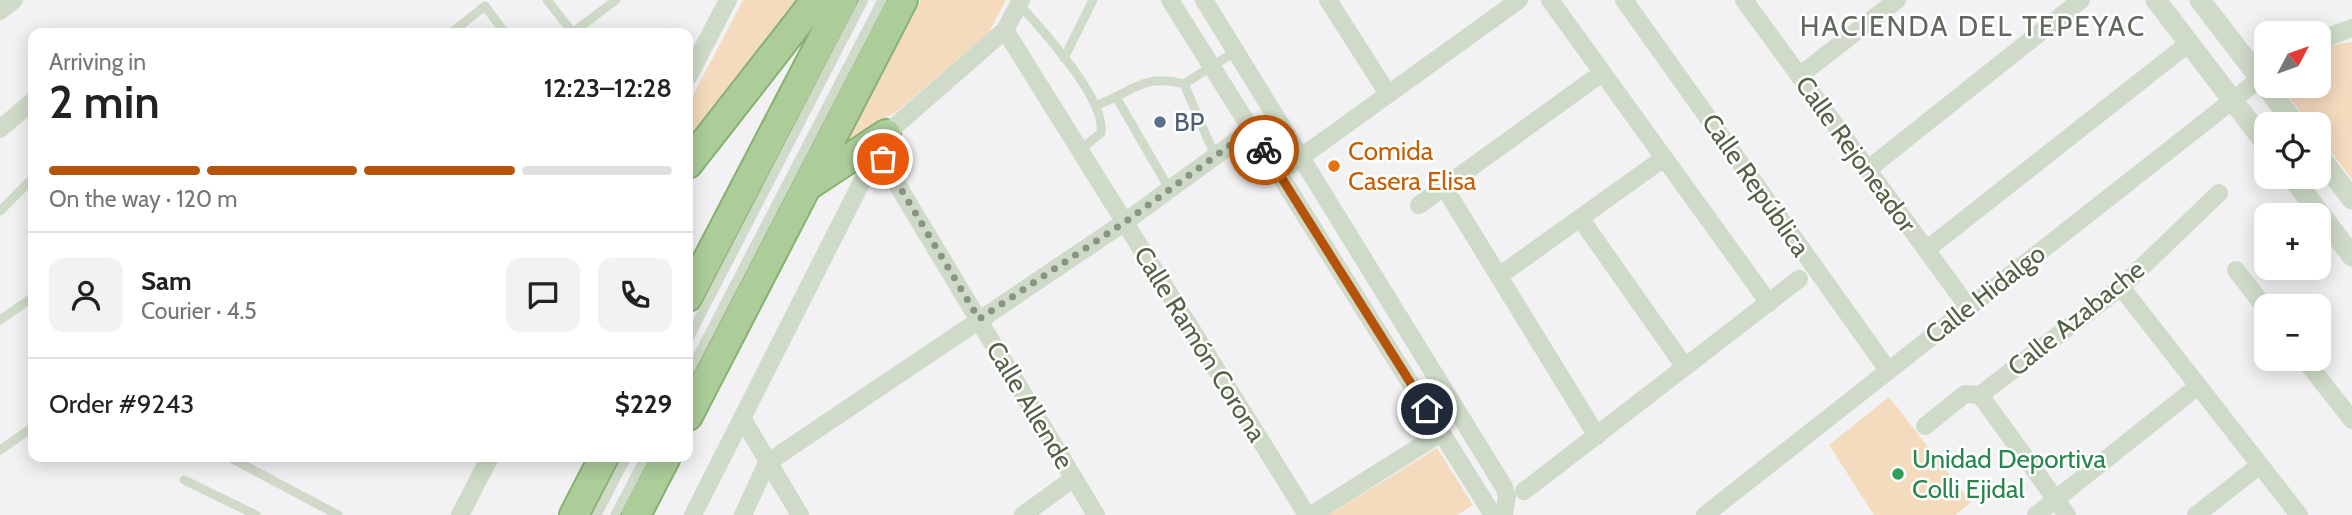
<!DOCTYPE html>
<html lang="en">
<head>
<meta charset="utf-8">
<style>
	:root { --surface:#fff; --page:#f2f2f2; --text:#222; --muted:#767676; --line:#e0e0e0; --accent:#b45309 }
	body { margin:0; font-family:Cabin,sans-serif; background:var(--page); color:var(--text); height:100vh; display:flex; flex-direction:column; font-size:26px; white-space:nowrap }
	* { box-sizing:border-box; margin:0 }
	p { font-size:23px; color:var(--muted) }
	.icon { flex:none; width:38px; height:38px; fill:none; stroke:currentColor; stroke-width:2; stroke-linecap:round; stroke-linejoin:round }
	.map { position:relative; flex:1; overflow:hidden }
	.sheet { position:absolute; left:28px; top:28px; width:665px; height:434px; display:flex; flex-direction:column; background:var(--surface); border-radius:14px; box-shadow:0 4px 18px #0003 }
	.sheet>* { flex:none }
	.needle { width:46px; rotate:49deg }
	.controls { position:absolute; left:2254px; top:21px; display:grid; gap:14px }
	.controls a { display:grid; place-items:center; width:77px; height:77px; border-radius:14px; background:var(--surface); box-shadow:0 4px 18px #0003; font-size:35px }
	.pin { position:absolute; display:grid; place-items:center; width:60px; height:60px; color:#fff; margin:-30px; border:4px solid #fff; border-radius:50%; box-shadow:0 2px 7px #0007 }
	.courier { position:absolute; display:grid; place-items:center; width:70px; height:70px; margin:-35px; border:5px solid #b45309; border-radius:50%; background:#fff; color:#222; box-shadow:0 2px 9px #0007 }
	.head em { font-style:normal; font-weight:600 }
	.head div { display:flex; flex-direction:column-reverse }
	.head { display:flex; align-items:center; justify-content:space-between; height:119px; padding:0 21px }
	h1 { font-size:46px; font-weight:600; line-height:52px }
	.bar { display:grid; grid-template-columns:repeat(4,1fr); gap:10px 7px; align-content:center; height:84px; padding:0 21px }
	.bar i { height:9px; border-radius:5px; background:var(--line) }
	.bar .selected { background:var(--accent) }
	.bar p { grid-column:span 4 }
	.line { display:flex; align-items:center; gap:18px; padding:0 21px; border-top:2px solid var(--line) }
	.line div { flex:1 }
	.round { display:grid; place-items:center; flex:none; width:74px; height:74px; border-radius:14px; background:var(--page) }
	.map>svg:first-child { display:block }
</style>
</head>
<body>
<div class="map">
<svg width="2352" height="515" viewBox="0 0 2352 515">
	<rect width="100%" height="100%" fill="#f2f2f5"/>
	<g fill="#f5dbbe">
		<path d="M743,0H807L688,154V105Z"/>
		<path d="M921,0H1006L989,32L899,110L845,143Z"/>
		<path d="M2352,42V179L2319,136V124H2310L2280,86H2319V52L2332,45Z"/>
		<path d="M1889,397L1971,502L1955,515H1874L1829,445Z"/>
		<path d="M1437,448L1473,505L1457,515H1328Z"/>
	</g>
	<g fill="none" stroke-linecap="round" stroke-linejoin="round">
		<defs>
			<g id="trunk">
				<path d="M688,164L816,0"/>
				<path d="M809,185L886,134"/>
				<path d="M688,297L843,0"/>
				<path d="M688,416L903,0"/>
				<path d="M574,515L604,457"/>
				<path d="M636,515L666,457"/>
			</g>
		</defs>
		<use href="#trunk" stroke="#86b270" stroke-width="32"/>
		<g stroke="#cfdbc8" stroke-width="9">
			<path d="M547,0L573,33"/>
			<path d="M1019,4C1042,30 1106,98 1101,133L1080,150"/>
			<path d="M451,33L485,6L505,33"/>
			<path d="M572,33L616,0"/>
			<path d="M1064,58L1093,0"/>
			<path d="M1184,84L1236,51"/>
			<path d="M1116,97L1170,190"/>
			<path d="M1097,105C1133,92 1143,73 1184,84L1215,156"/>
			<path d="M0,211L33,178"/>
			<path d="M0,320L33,297"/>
			<path d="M688,340L864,0"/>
			<path d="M688,374L882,0"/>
			<path d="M0,450L33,427"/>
			<path d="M229,457L338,515"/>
			<path d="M184,480L256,515"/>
			<path d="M597,515L627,457"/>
			<path d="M615,515L645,457"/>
		</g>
		<g stroke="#cfdbc8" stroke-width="18">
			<path d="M1170,0L1493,515"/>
			<path d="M1204,0L1504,487L1507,496L1504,515"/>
			<path d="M1328,0L1388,94"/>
			<path d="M1550,0L1769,303"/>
			<path d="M1624,0L1888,370"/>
			<path d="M1744,0L1968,307"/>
			<path d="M0,11L14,0"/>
			<path d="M1005,30L1307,515"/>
			<path d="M2319,40L2352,28"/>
			<path d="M1799,76L1897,0"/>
			<path d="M688,77L728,0"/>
			<path d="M0,129L33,101"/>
			<path d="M877,151L1096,515"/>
			<path d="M1867,170L2081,0"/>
			<path d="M1279,173L1519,0"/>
			<path d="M1444,187L1597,436"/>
			<path d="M1419,205L1602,73"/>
			<path d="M1580,218L1685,367"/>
			<path d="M1926,250L2189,43"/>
			<path d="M2236,270L2266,309"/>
			<path d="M1499,276L1664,158"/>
			<path d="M2121,287L2299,515"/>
			<path d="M2304,359L2352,420"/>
			<path d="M1980,395L2067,515"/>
			<path d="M742,418L800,515"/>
			<path d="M1925,426L1965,394L1980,395L2121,287L2219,193"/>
			<path d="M1524,491L1799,279"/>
			<path d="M460,515L490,457"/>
			<path d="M693,515L886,134L1005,30L1021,0"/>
			<path d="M743,515L767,463L1125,222L1251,130"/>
			<path d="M1023,515L1074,478"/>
			<path d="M1311,515L1441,433"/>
			<path d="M1705,515L2266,74"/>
			<path d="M2036,515L2198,386"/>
			<path d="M2196,515L2260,465"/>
		</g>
		<g stroke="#cfdbc8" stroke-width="21">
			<path d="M2156,0L2266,144"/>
			<path d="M2200,0L2295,124"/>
			<path d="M2319,156L2352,199"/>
			<path d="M2292,177L2352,256"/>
		</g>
		<use href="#trunk" stroke="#accc9a" stroke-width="28"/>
	</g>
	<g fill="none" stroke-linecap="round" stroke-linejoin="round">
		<path stroke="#8a9484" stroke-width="7" stroke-dasharray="0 12.6" d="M883,159L979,319L1125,222L1251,130L1264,150"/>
		<path stroke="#b45309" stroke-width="9" d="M1264,150L1427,409"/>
	</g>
	<circle fill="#5c6f8a" stroke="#fff" stroke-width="2.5" cx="1160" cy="122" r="7"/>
	<circle fill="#e8710a" stroke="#fff" stroke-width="2.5" cx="1334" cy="166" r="7"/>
	<circle fill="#2e9e5b" stroke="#fff" stroke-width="2.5" cx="1898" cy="474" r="7"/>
	<g text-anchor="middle" stroke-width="5" stroke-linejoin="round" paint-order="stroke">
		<g font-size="26" fill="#4e5e75" stroke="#fff" text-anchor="start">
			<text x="1174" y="131">BP</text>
		</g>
		<g font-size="26" fill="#c56008" stroke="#fff" text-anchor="start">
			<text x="1348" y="160">Comida<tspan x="1348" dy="30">Casera Elisa</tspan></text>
		</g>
		<g font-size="26" fill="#526247" stroke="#fff">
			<text transform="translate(1856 154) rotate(54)" y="9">Calle Rejoneador</text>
			<text transform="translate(1756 185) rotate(55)" y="9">Calle República</text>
			<text transform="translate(1985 294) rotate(-38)" y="9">Calle Hidalgo</text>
			<text transform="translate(2076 318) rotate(-39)" y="9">Calle Azabache</text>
			<text transform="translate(1200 344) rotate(58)" y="9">Calle Ramón Corona</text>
			<text transform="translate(1030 405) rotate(59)" y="9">Calle Allende</text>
		</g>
		<g font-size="26" fill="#27864d" stroke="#fff" text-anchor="start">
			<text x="1912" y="468">Unidad Deportiva<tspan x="1912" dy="30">Colli Ejidal</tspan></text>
		</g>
		<g font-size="28" letter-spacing="2" fill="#61685e" stroke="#fff">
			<text x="1973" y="36">HACIENDA DEL TEPEYAC</text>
		</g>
	</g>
</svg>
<div class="controls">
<a><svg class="needle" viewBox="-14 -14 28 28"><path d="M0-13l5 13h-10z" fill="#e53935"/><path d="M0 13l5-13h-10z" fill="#767676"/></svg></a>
<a><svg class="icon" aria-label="locate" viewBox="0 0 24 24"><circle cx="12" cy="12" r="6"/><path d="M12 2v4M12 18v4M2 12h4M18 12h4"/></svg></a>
<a>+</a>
<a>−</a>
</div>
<div class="pin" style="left:883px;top:159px;background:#ea580c"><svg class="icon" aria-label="bag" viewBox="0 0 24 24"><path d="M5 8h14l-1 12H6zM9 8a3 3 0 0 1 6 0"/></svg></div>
<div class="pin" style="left:1427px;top:409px;background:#1f2937"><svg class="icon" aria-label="home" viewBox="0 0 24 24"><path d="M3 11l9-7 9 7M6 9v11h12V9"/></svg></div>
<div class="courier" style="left:1264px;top:150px"><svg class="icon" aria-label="bike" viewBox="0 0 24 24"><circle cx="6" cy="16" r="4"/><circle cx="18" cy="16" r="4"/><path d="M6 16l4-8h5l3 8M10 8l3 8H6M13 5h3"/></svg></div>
<section class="sheet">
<div class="head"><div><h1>2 min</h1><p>Arriving in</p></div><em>12:23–12:28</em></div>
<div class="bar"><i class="selected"></i><i class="selected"></i><i class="selected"></i><i></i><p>On the way · 120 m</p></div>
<div class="line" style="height:126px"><a class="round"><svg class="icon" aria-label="person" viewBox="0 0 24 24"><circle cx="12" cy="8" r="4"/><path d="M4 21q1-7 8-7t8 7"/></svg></a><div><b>Sam</b><p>Courier · 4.5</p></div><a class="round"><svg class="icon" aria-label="chat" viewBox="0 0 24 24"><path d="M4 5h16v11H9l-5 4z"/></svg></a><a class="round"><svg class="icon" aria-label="phone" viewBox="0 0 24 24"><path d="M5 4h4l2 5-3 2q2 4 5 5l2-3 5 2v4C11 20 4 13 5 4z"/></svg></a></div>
<div class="line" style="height:91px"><div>Order #9243</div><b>$229</b></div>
</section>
</div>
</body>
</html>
